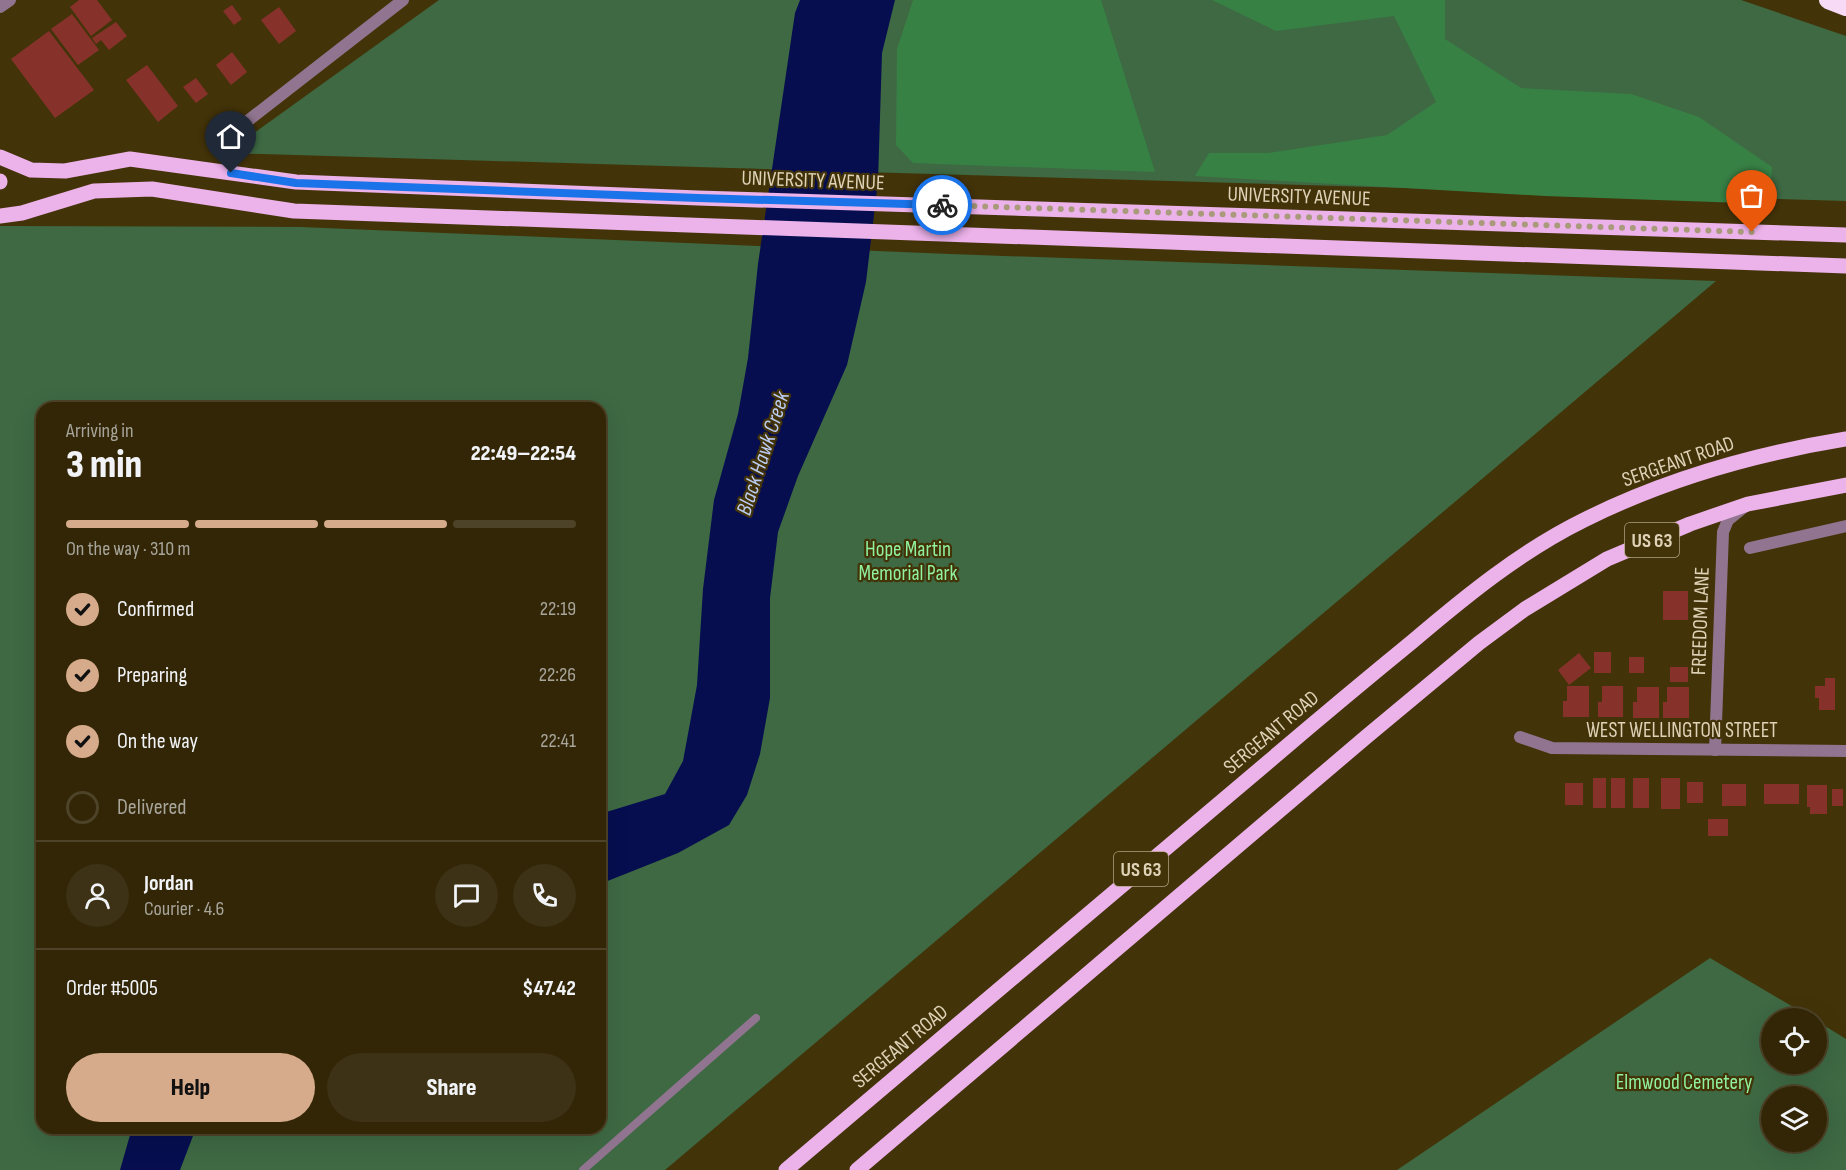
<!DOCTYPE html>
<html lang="en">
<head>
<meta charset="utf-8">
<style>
	:root { --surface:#322607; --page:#3d3215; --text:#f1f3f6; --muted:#a8a59b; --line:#4d4328; --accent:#d6ab8b }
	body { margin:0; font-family:"Sofia Sans Condensed",sans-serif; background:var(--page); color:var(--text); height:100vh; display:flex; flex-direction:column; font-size:22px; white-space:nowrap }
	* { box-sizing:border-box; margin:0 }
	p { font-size:20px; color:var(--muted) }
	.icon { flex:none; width:33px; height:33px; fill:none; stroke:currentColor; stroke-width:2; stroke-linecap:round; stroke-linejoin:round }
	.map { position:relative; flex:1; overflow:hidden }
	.drawer { position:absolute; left:36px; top:402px; width:570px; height:732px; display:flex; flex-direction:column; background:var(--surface); border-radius:18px; box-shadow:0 6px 24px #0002,0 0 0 2px var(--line) }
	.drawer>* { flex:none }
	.buttons { position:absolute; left:1761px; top:1008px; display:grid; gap:12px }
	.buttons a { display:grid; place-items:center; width:66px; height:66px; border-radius:50%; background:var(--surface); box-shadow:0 6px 24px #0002,0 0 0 2px var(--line); font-size:30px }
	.pin { position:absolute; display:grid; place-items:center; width:51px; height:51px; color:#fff; margin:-62px -26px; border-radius:50% 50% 50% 0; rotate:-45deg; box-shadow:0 0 6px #0007 }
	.pin .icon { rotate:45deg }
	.courier { position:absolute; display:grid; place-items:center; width:60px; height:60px; margin:-30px; border:4px solid #1a73e8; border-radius:50%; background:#fff; color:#222; box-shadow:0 2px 8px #0007 }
	.head em { font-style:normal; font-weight:800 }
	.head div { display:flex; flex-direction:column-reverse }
	.head { display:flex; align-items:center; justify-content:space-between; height:102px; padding:0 30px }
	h1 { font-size:39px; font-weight:800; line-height:45px }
	.bar { display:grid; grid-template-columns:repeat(4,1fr); gap:9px 6px; align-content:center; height:72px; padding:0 30px }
	.bar i { height:8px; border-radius:4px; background:var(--line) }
	.bar .on { background:var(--accent) }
	.bar p { grid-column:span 4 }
	.line { display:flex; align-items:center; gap:15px; padding:0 30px; border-top:2px solid var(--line) }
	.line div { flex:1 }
	.round { display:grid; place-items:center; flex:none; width:63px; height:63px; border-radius:32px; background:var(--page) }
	ol { padding:0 30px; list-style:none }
	li { display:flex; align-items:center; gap:18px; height:66px }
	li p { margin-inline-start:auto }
	li .icon { padding:6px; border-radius:50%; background:var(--accent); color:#111; stroke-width:4 }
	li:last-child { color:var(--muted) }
	li i { width:33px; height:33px; border:3px solid var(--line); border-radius:50% }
	.button { display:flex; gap:12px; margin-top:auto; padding:12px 30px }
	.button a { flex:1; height:69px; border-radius:36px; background:var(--accent); color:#111; font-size:24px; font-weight:800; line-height:69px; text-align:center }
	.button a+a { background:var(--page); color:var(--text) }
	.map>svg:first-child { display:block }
</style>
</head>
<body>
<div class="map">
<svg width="1846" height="1170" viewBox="0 0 1846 1170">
	<rect width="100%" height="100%" fill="#433309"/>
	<g fill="#3e6943" fill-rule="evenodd">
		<path d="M439,0H1741L1846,36V201L226,153Z"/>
		<path d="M0,226L301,227L950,254L1716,281L665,1170H0ZM42,408H600V1128H42Z"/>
		<path d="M1710,958L1812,1018H1772V1064H1816L1817,1021L1846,1039V1170H1397ZM1816,1096V1142H1772V1096Z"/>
	</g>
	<g fill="#388145">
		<path d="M913,0H1101L1155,172L913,163L896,145L897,49Z"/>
		<path d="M1212,0H1445V39L1521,88L1631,94L1699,117L1772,167L1770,204L1545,196L1195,176L1209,153H1268L1387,135L1436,102L1394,16L1276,31Z"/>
	</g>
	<g fill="#060e50">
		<path d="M800,0H895L882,53L878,181L866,282L847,365L798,476L778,532L770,598V698L760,754L747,795L729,825L678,853L600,884V814L665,794L683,761L697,685L703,589L714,500L738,414L748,358L758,264L795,13Z"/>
		<path d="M132,1128H196L180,1170H120Z"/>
	</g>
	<g fill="#86322b">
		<path d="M79,0H97L112,20L91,36L70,7Z"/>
		<path d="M232,5L242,19L234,25L223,11Z"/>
		<path d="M279,7L296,31L279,44L261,20Z"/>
		<path d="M72,14L99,50L78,65L51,29Z"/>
		<path d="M116,22L127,36L109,50L101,40L96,44L92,38Z"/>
		<path d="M49,31L94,90L55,118L11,59Z"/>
		<path d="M232,52L247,72L231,85L216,65Z"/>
		<path d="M147,65L178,106L158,122L126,80Z"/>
		<path d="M196,78L208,94L196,103L183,87Z"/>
		<rect x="1663" y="591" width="25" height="29"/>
		<rect x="1594" y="652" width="17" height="21"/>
		<path d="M1579,653L1591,668L1569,685L1558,670Z"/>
		<rect x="1629" y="657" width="15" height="16"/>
		<rect x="1670" y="667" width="18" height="15"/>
		<path d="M1825,678H1835V710H1819V698H1815V686H1825Z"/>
		<path d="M1567,686H1589V717H1563V701H1567Z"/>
		<path d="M1602,686H1623V717H1598V702H1602Z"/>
		<path d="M1637,687H1659V718H1633V702H1637Z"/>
		<path d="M1667,687H1689V718H1663V702H1667Z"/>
		<rect x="1593" y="778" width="13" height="30"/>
		<rect x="1611" y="778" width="14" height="30"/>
		<rect x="1633" y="778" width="16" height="30"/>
		<rect x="1661" y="778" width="19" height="31"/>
		<rect x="1687" y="782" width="16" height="21"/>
		<rect x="1565" y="783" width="18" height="22"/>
		<rect x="1722" y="784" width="24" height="22"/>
		<rect x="1764" y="784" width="35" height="20"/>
		<path d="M1807,785H1827V814H1810V807H1807Z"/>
		<rect x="1832" y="789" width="11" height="17"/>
		<rect x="1708" y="819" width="20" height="17"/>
	</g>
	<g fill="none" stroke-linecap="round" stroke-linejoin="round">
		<path stroke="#917590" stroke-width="8" d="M583,1170L756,1018"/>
		<g stroke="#917590" stroke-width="12">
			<path d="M0,7L10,0"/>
			<path d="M245,123L403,0"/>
			<path d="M1750,548L1846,526"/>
			<path d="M1520,737L1552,748L1846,751"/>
			<path d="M1715,750L1723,532L1728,520L1744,507"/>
		</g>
		<g stroke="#ecb2ea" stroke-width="15">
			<path d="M0,157L31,170L65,171L130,159L296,182L698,198L1846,235"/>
			<path d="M0,181V182"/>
			<path d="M0,216L22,213L94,191L152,189L294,211L1846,266"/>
			<path d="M786,1170C946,1034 1107,898 1267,763C1315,722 1364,681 1413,641C1466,596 1521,551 1584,520C1668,478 1754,454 1846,439"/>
			<path d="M857,1170L1366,737L1479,643L1525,609L1607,559L1690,524L1748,504L1846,485"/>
		</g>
		<path stroke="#f7dbf6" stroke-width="18" d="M1828,0L1846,7"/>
	</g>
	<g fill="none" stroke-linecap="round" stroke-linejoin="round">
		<path stroke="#a89a7a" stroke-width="6" stroke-dasharray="0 10.8" d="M942,205L1752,232"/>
		<path stroke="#1a73e8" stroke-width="8" d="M231,173L296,183L698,198L942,205"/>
	</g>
	<g text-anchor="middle" stroke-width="4.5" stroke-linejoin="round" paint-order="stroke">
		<g fill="#433309" stroke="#b0a283" stroke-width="1.5">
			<rect x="1625" y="523" width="54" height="34" rx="4.5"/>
			<rect x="1114" y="852" width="54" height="34" rx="4.5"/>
		</g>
		<g font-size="20" font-weight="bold" fill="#ded2b7">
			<text x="1652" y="547">US 63</text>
			<text x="1141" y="876">US 63</text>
		</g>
		<g font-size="21" fill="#ded2b7" stroke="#433309">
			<text transform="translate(813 180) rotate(2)" y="7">UNIVERSITY AVENUE</text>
			<text transform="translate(1299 196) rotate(2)" y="7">UNIVERSITY AVENUE</text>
			<text transform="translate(1678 461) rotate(-19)" y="7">SERGEANT ROAD</text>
			<text transform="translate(1700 621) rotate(-88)" y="7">FREEDOM LANE</text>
			<text x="1682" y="737">WEST WELLINGTON STREET</text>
			<text transform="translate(1271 732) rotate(-40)" y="7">SERGEANT ROAD</text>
			<text transform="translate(900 1046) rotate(-40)" y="7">SERGEANT ROAD</text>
		</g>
		<g font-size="21" fill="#91f29e" stroke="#433309">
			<text x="908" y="556">Hope Martin<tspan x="908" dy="24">Memorial Park</tspan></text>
			<text x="1684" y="1089">Elmwood Cemetery</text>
		</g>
		<g font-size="22" font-style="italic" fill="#bbccf4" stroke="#433309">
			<text transform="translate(762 453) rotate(-72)" y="8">Black Hawk Creek</text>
		</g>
	</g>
</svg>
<div class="buttons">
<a><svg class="icon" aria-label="locate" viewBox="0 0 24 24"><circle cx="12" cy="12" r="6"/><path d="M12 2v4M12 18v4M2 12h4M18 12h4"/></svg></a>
<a><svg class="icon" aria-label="layers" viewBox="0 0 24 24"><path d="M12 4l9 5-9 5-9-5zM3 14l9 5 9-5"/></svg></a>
</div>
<div class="pin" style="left:1752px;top:232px;background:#ea580c"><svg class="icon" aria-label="bag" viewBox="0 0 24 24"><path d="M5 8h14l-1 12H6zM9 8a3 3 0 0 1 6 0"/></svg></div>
<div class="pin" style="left:231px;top:173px;background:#1f2937"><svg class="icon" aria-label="home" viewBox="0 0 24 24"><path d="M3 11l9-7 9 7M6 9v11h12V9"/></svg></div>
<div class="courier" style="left:942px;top:205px"><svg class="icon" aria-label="bike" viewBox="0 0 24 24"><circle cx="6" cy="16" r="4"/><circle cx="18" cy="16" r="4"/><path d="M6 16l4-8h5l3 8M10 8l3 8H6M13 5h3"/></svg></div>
<section class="drawer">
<div class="head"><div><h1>3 min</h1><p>Arriving in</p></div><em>22:49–22:54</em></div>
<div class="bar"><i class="on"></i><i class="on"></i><i class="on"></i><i></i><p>On the way · 310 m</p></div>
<ol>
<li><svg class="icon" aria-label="check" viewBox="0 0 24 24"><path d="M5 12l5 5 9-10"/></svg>Confirmed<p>22:19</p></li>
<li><svg class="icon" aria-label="check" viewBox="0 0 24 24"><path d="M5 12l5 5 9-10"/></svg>Preparing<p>22:26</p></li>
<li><svg class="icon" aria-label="check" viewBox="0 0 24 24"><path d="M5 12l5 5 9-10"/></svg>On the way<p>22:41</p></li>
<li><i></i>Delivered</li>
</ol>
<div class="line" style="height:108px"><a class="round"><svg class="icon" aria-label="person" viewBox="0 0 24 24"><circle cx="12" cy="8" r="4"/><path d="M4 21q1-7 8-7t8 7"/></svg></a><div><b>Jordan</b><p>Courier · 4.6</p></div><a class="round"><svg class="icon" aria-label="chat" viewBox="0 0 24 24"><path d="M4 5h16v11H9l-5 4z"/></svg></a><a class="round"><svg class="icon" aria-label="phone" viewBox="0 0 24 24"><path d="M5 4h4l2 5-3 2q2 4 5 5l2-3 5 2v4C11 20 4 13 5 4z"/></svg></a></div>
<div class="line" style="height:78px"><div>Order #5005</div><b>$47.42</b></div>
<div class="button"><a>Help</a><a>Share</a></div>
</section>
</div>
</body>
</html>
